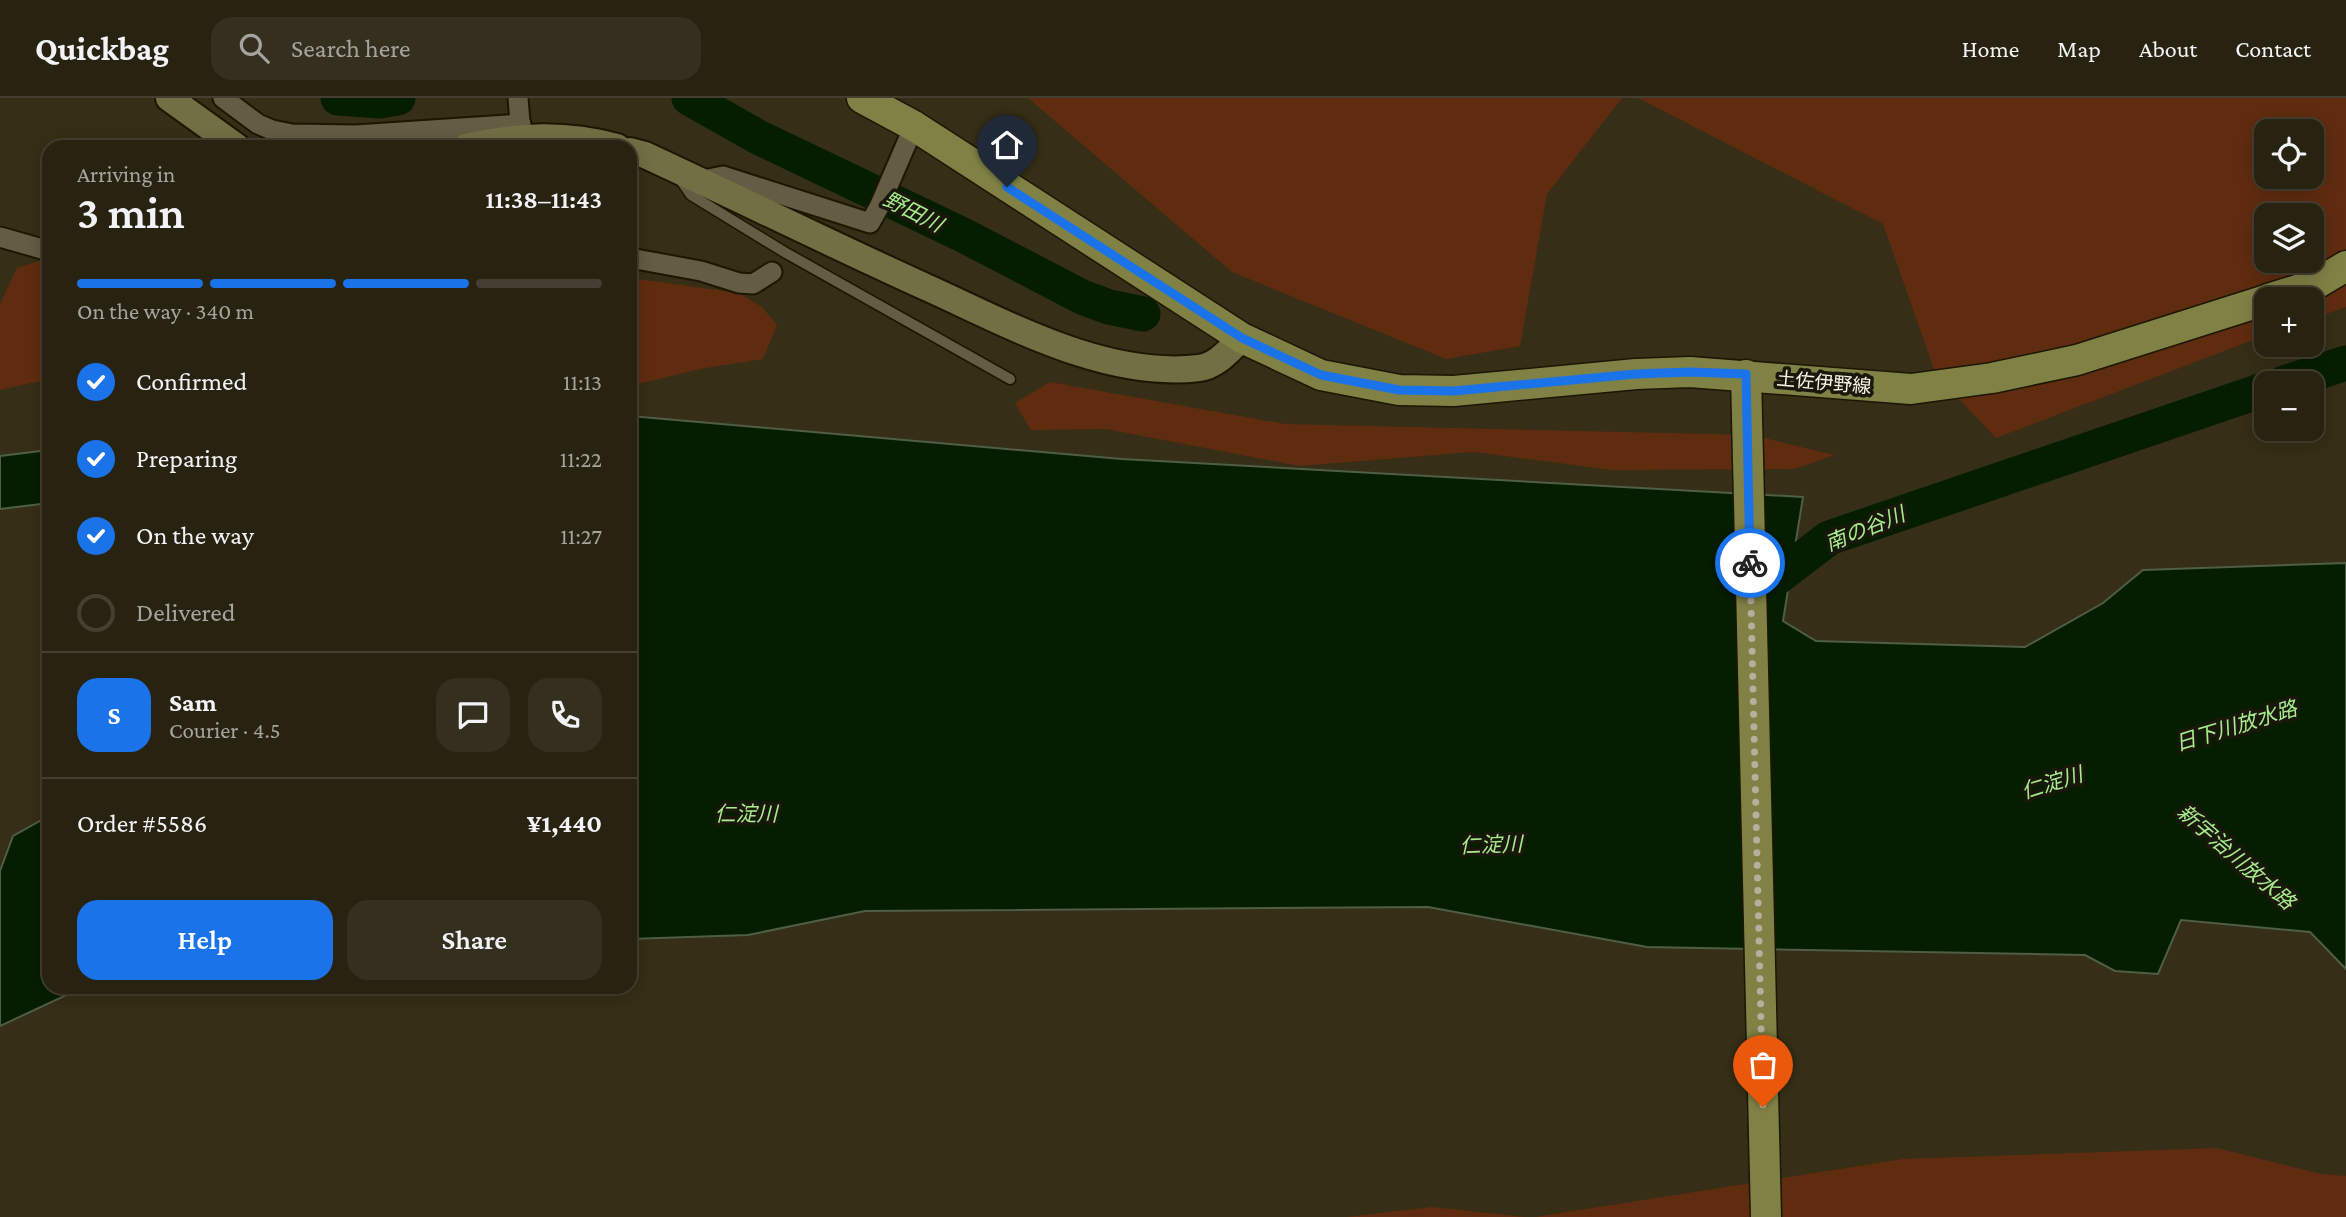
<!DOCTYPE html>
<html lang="en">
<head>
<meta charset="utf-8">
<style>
	:root { --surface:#282210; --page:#342f1e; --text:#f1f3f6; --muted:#a5a49f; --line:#443f30; --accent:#1a73e8 }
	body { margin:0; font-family:"Crimson Pro","Noto Sans JP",serif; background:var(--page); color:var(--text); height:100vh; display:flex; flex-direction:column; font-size:26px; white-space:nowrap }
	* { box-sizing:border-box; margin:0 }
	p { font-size:23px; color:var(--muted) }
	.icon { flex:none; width:38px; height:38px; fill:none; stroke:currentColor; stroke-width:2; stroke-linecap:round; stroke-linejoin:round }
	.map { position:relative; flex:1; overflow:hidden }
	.details { position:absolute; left:42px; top:42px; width:595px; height:854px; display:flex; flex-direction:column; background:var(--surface); border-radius:21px; box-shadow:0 4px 18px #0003,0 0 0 2px var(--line) }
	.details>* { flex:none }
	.tools { position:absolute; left:2254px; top:21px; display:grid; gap:14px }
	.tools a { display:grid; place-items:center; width:70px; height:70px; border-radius:14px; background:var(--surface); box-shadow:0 4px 18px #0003,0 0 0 2px var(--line); font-size:35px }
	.pin { position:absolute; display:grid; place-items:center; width:60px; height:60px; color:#fff; margin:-72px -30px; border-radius:50% 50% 50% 0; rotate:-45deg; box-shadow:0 0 7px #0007 }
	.pin .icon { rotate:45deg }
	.courier { position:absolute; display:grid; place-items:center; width:70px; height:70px; margin:-35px; border:5px solid #1a73e8; border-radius:50%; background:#fff; color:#222; box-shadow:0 2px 9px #0007 }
	.headline em { font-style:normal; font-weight:600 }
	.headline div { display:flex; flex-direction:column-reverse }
	.headline { display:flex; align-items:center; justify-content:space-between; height:119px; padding:0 35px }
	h1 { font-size:46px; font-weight:600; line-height:52px }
	.bar { display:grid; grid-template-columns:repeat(4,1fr); gap:10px 7px; align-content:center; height:84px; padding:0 35px }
	.bar i { height:9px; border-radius:5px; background:var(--line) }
	.bar .active { background:var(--accent) }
	.bar p { grid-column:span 4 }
	.line { display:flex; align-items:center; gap:18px; padding:0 35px; border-top:2px solid var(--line) }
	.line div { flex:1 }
	.round { display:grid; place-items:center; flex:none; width:74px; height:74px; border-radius:21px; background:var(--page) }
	ol { padding:0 35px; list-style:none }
	li { display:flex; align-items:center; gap:21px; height:77px }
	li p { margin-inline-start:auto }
	li .icon { padding:7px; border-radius:50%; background:var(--accent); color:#fff; stroke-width:4 }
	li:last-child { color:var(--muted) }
	li i { width:38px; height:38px; border:4px solid var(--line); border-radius:50% }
	.button { display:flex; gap:14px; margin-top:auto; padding:14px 35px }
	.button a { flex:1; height:80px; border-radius:21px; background:var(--accent); color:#fff; font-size:28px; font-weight:600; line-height:80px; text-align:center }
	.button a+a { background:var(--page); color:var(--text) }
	header { display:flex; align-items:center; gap:42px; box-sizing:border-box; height:98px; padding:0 35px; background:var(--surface); border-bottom:2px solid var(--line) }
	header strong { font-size:33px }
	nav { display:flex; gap:38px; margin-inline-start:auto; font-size:24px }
	.search { width:490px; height:63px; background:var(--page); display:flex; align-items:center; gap:18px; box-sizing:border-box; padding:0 24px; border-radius:21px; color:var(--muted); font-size:26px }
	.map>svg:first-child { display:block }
</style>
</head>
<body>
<header>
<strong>Quickbag</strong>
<div class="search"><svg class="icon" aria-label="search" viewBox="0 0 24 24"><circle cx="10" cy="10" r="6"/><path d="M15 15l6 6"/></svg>Search here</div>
<nav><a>Home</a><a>Map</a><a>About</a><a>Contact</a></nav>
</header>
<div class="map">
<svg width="2346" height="1119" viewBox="0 0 2346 1119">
	<rect width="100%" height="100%" fill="#362e16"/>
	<g fill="#602c0f" fill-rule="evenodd">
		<path d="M1028,0H1622L1547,96L1520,248L1446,261L1232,174Z"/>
		<path d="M1638,0H2346V209L2312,221V201H2266V237L1996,340L1936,277L1883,126ZM2266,33H2312V79H2266ZM2266,117H2312V163H2266Z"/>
		<path d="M42,162L49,164V281L0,292V206L17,170Z"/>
		<path d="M630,180L739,195L762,209L777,227L763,261L700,271L630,288Z"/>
		<path d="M1050,284L1285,326L1752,337L1834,357L1795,371L1613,372L1473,354L1299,368L1106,331L1031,332L1015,305Z"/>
		<path d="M2217,1050L2321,1076L2346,1078V1119H1535L1903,1061Z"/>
		<path d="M1432,1109L1525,1119H1346Z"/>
	</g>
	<g fill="#061e00" stroke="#4f5e45" stroke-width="2">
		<path d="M630,318L1122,361L1803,399L1783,523L1816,543L2025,549L2103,505L2143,472L2346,465V871L2310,834L2181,822L2158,876L2115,873L2085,857L1647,849L1428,809L865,813L748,837L630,841Z"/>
		<path d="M49,352V405L0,411V358Z"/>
		<path d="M49,718V889H138L75,893L0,928V773L13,738Z"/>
	</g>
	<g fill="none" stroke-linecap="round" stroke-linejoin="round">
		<g stroke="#061e00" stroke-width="35">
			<path d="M338,0L380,3L398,0"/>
			<path d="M689,0L758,39L965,138L1082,199L1109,209L1143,216"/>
			<path d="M2284,285L2346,265"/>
			<path d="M1753,498L1829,440L2266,291"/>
		</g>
		<defs>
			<path id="lane" d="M680,81L691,97L786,155L1010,281"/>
			<g id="street">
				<path d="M223,0L258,26L272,32L292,36L356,37L521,26"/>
				<path d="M518,0L521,37"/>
				<path d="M699,83L723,78L870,125L879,109L914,28"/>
				<path d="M0,139L49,153"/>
				<path d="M630,160L701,173L739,185L753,186L772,174"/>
			</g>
			<g id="secondary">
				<path d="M169,0L237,49"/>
				<path d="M466,49C518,37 566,35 617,49"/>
				<path d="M630,53L645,57C740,101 833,147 928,190C1010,227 1106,281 1199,270C1217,268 1229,252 1242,240"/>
			</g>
			<g id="primary">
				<path d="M862,0L914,28L1242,240L1321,277L1399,292L1454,293L1636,276L1690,274L1911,291L1992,280L2077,262L2266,202"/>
				<path d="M2268,201L2316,186L2346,168"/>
				<path d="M1746,277L1766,1119"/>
			</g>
		</defs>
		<use href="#lane" stroke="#1d1601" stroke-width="13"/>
		<use href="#street" stroke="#1d1601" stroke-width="23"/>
		<use href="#secondary" stroke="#1d1601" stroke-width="30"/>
		<use href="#primary" stroke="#1d1601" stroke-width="33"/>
		<use href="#lane" stroke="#645c43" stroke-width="10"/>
		<use href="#street" stroke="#645c43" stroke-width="19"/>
		<use href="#secondary" stroke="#726f44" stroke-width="26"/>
		<use href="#primary" stroke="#808245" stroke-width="30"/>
	</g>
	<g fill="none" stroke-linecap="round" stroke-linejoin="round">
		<path stroke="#b5af9d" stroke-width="7" stroke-dasharray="0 12.6" d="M1750,465L1763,1009"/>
		<path stroke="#1a73e8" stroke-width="9" d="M1007,89L1242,240L1321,277L1399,292L1454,293L1636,276L1690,274L1746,276L1750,465"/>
	</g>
	<g text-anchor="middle" stroke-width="7" stroke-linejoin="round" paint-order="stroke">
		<g font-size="19" fill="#f9f4e5" stroke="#1a170c">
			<text transform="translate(1824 284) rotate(5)" y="7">土佐伊野線</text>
		</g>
		<g font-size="21" font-style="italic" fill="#a7ec8d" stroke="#1a170c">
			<text transform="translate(913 114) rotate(27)" y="7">野田川</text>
			<text transform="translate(1865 431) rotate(-22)" y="7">南の谷川</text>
			<text transform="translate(2236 628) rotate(-17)" y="7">日下川放水路</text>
			<text transform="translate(2052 685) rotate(-17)" y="7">仁淀川</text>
			<text x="746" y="723">仁淀川</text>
			<text transform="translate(1491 747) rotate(-2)" y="7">仁淀川</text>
			<text transform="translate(2236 759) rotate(41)" y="7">新宇治川放水路</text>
		</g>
	</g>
</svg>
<div class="tools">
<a><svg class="icon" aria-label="locate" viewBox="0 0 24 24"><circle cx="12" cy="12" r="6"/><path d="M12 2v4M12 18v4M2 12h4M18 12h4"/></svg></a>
<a><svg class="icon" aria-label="layers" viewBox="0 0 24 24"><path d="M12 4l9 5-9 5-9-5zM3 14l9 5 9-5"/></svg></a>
<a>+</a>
<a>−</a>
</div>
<div class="pin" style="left:1763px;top:1009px;background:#ea580c"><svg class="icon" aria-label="bag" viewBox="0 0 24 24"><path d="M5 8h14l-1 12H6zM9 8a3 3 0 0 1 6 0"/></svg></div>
<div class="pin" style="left:1007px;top:89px;background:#1f2937"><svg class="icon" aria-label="home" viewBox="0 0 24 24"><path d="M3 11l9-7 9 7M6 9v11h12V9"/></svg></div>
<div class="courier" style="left:1750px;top:465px"><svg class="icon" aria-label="bike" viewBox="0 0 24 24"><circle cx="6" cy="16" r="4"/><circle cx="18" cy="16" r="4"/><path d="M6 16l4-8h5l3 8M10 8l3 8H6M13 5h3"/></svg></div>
<section class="details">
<div class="headline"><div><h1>3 min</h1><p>Arriving in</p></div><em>11:38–11:43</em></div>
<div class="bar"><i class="active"></i><i class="active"></i><i class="active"></i><i></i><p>On the way · 340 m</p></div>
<ol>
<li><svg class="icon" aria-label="check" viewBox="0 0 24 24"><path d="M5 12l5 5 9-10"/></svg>Confirmed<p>11:13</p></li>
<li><svg class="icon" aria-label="check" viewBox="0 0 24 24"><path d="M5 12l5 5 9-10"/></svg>Preparing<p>11:22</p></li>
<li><svg class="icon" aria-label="check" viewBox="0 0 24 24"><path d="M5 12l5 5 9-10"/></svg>On the way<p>11:27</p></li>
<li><i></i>Delivered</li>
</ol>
<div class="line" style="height:126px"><b class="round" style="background:var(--accent);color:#fff">S</b><div><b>Sam</b><p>Courier · 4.5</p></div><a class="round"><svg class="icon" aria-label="chat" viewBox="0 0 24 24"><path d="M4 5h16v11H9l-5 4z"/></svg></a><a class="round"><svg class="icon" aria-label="phone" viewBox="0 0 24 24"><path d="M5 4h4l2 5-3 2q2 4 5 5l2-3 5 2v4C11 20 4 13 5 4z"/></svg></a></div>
<div class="line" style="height:91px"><div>Order #5586</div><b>¥1,440</b></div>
<div class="button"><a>Help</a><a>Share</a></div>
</section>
</div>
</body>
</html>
